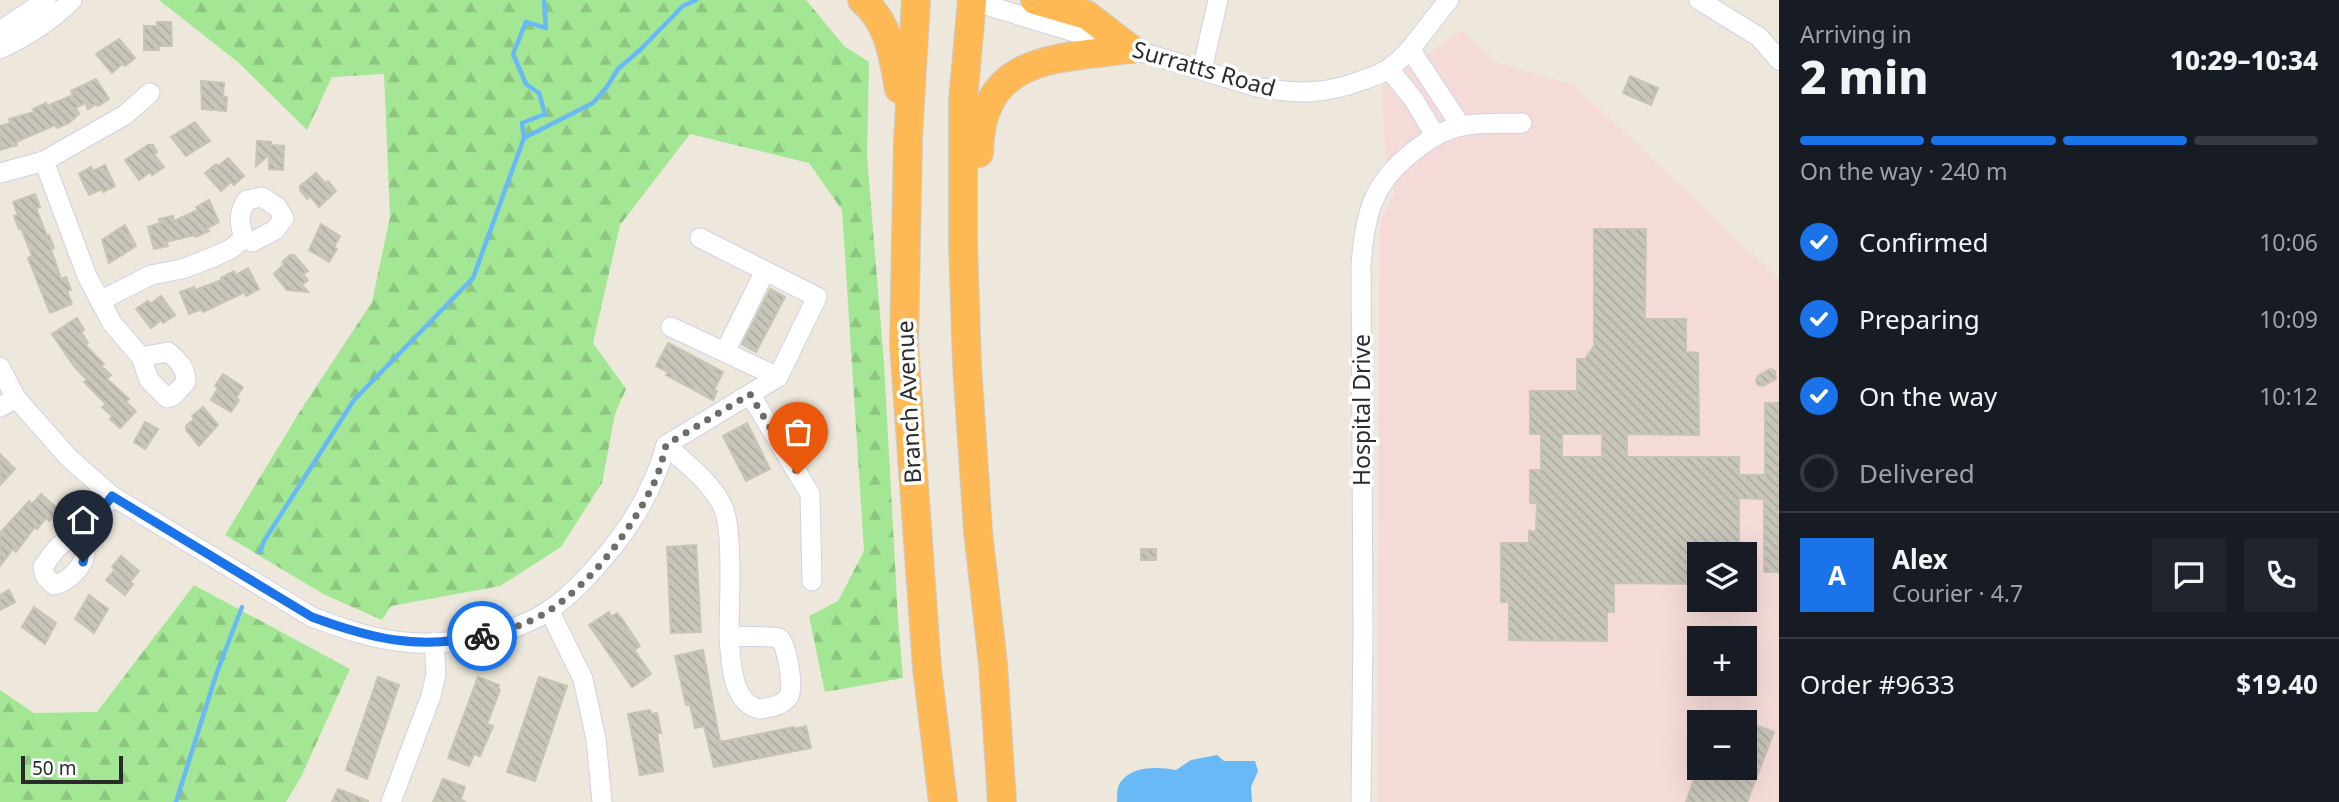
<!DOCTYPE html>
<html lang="en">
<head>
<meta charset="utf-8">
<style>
	:root { --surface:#171b24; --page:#20242c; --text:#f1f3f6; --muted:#9ea1a6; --line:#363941; --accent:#1a73e8 }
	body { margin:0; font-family:"Noto Sans",sans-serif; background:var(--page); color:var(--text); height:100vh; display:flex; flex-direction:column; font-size:26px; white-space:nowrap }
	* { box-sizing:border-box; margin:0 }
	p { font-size:23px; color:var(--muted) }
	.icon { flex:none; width:38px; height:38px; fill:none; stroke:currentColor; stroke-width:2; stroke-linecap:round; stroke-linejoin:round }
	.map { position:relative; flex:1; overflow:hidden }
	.details { display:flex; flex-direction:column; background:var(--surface); width:560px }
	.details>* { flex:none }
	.fabs { position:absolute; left:1687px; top:542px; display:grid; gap:14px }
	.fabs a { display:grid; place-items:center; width:70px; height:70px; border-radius:0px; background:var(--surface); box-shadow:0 7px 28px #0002; font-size:35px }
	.scale { position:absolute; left:21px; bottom:18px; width:102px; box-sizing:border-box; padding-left:7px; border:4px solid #2a2a2a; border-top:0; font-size:19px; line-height:24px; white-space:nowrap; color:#2a2a2a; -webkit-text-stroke:5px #fff; paint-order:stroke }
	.pin { position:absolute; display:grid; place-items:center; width:60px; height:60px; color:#fff; margin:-72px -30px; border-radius:50% 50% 50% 0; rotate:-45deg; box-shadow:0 0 7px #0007 }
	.pin .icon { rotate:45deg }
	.courier { position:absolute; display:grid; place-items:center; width:70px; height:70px; margin:-35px; border:5px solid #1a73e8; border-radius:50%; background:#fff; color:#222; box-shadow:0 2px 9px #0007 }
	.head em { font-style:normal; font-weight:800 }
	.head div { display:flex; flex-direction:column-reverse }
	.head { display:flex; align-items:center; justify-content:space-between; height:119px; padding:0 21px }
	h1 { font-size:46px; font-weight:800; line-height:52px }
	.bar { display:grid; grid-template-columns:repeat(4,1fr); gap:10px 7px; align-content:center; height:84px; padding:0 21px }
	.bar i { height:9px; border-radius:5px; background:var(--line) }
	.bar .on { background:var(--accent) }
	.bar p { grid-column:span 4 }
	.line { display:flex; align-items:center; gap:18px; padding:0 21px; border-top:2px solid var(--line) }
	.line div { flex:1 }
	.round { display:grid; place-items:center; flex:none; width:74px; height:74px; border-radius:0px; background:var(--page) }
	ol { padding:0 21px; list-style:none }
	li { display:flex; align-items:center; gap:21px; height:77px }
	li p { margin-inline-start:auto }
	li .icon { padding:7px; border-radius:50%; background:var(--accent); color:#fff; stroke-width:4 }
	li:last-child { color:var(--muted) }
	li i { width:38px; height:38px; border:4px solid var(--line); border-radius:50% }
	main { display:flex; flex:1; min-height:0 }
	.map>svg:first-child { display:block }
</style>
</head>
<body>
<main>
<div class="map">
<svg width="1779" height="802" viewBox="0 0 1779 802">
	<defs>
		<pattern id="forest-firs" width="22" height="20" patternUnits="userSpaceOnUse" patternTransform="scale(1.75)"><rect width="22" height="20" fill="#a3e794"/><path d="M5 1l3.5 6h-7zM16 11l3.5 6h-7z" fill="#8cc680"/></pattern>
		<pattern id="building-back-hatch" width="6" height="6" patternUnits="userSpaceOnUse" patternTransform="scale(1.75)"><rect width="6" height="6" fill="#c8c5bb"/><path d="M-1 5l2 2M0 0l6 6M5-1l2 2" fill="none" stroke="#aca9a1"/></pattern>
	</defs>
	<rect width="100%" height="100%" fill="#ede8db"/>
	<path fill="#f4dbd8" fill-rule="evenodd" d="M1462,30L1498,63L1574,85L1779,279V802H1377L1380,221L1394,193L1385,149L1382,86ZM1699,555H1745V600H1699ZM1699,639H1745V684H1699ZM1699,723H1745V768H1699Z"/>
	<g fill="url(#forest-firs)">
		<path d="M159,0H806L844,46L869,62L867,156L884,363L898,619L903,678L825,692L809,616L838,601L864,551L842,210L809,163L690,134L620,225L593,343L626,389L615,414L602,483L561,547L500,586L391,606L382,620L325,595L225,535L302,408L372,302L390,217L384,74L332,77L307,130L239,63Z"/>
		<path d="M194,585L350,669L301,777L286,802H0V690L34,713L97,712Z"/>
	</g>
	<path fill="#68b9f5" d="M1217,755L1224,761H1255L1258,771L1251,787L1252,802H1117C1117,797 1117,789 1119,785C1130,765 1158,767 1176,770L1191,760Z"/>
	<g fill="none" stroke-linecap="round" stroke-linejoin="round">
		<g stroke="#68b9f5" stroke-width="4.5">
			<path d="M524,138L522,123L545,114L539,93L526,84L513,54L526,22L546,28L544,0"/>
			<path d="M260,552L264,541L354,400L473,278L524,138L593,103L606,88L618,69L641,49L683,6L696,0"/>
			<path d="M176,802L217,672L242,607"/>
		</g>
	</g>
	<g fill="url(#building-back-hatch)" stroke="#c8c4b4" stroke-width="2" fill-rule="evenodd">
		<path d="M157,22H171L172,46H159V50H144V26H158Z"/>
		<path d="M119,39L135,58L125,66L122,64L112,73L96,54Z"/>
		<path d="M1630,76L1658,88L1651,105L1623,93Z"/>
		<path d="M96,79L109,99L98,106L96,104L88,109L85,103L76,108L79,114L69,123L57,128L55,125L16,142L17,145L0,150V126L10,123L9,119L34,112L33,109L46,103L47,106L73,95L71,91Z"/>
		<path d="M201,81L224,83L223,97H227L226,111L202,109Z"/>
		<path d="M195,122L210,141L186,156L171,137Z"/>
		<path d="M257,141L271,142V145L284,146L283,170L269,169V155L256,166Z"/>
		<path d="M148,145H153L157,152L154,154L164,167L152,175L150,172L139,180L125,160Z"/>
		<path d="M228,158L244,176L234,185L231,182L221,191L205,173L216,164L218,166Z"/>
		<path d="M105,165L115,186L103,192L102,189L89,195L79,174L91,167L93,171Z"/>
		<path d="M316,173L325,183L328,181L336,191L319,207L310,196L307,199L300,190V186Z"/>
		<path d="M35,194L40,207L36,208L47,236L49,235L54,248L51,249L61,279L66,277L71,290L67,291L72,304L50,313L28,258L32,256L21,228L19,229L14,216L18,215L13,202Z"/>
		<path d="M209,200L219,222L207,228L209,231L196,237L195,235L166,242L168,246L154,249L148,227L160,223L159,219L173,216L174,221L198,210L196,207Z"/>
		<path d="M321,224L340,236L334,247L337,249L329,262L309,250Z"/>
		<path d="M125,225L136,246L109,263L102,240Z"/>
		<path d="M1594,229H1646L1645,319H1686V352L1698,353L1699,435L1627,434V457H1739V475H1765V403H1779V572H1764V499L1739,498V555H1699V584L1614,583V612H1607V641L1509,640V602H1501V543H1529V531L1536,532L1537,503H1530V470H1541V434H1530V391H1577V359H1585L1594,346ZM1562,434H1602V457H1562Z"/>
		<path d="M290,255H294L308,271L303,274L308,280L302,285L308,292L287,290L274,274L284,264L282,262Z"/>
		<path d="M248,268L259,289L246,296L245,292L203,312L202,309L189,314L180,292L194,287L195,290L222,280L221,278L234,271L236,275Z"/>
		<path d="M770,289L785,297L756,352L742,344Z"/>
		<path d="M161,296L175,315L163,323L161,320L151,328L136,309L148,301L150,304Z"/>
		<path d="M77,318L84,330L81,332L88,343L85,345L104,364L101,366L111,375L107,379L129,399L126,402L136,411L120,428L110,419L112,416L102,407L106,404L84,382L87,380L74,366L52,334Z"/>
		<path d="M668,343L723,372L714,390L717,391L713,400L666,375L668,372L656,366Z"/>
		<path d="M1770,369L1775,371L1776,379L1763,386L1758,385L1756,381L1758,376Z"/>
		<path d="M223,374L243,387L236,398L239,400L231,412L211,400L218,388L215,386Z"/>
		<path d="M203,407L218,425L199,446L186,430V426L194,419L192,416Z"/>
		<path d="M145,422L158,429L145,449L134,442Z"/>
		<path d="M747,423L770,469L746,481L723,436Z"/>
		<path d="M0,454L15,469L0,485Z"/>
		<path d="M41,494L59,510L49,521L46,518L37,529L35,527L16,552L13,549L0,566V533L29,501L32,504Z"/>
		<path d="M696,545L701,632L671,633L667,547Z"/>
		<rect x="1141" y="549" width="15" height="11"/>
		<path d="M121,556L139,571L130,582L133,584L125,595L106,580L115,570L112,567Z"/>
		<path d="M9,590L15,602L0,610V595Z"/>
		<path d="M89,595L108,609L94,633L75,619Z"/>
		<path d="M34,607L56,623L45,644L22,627Z"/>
		<path d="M609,612L611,617L617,613L622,619L640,646L634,650L651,674L632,687L589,625Z"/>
		<path d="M703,650L720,742L794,727L795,729L806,726L811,748L714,767L704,726L695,728L690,704L686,705L675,656Z"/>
		<path d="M378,677L399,685L367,779L346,770Z"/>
		<path d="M478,677L499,685L498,689L500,690L487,724L493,726L480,756L474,754L469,766L448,758Z"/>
		<path d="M539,677L567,686L535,781L507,772Z"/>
		<path d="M650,710L651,714L657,713L661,733H657L663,771L640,775L628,714Z"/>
		<path d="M1745,721L1774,732L1747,802H1686L1698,768H1745Z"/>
		<path d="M443,779L465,787L461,798H459L466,802H433Z"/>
		<path d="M338,789L368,801V802H332Z"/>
	</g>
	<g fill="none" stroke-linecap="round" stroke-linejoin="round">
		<defs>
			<g id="minor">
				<path d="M1699,0L1759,37L1779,60"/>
				<path d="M972,1L1257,87C1297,94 1324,95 1363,80C1372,77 1381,74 1388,69C1413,52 1429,22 1449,0"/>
				<path d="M0,31L46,0"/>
				<path d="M0,49C27,36 51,21 72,0"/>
				<path d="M1410,49L1461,126"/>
				<path d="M1389,69L1414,100L1435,135"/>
				<path d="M1202,70L1218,0"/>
				<path d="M44,161L87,276L112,323L141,357L149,380L167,398L173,396L186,382C186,368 179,361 168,352L141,357"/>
				<path d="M0,173L44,161L125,115L150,93"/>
				<path d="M100,301L151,275L182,269L211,258L231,249L244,238L252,242L275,230L284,218L277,207L262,197L247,200C238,213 239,223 244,238"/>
				<path d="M671,327L778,377"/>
				<path d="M725,352L765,271"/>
				<path d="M0,367L16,398L68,457L112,496L312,617C341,628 372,639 404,642C445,647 513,635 548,611C569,597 586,579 602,560C631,527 654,488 666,445"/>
				<path d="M750,394L810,494L812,581"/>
				<path d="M0,407L16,398"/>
				<path d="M666,445L778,377L817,297L700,238"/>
				<path d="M666,445C685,463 710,481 722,505C734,526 729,608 729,636"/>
				<path d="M81,538C83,543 85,549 85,554C83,568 66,583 54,585L45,576L43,567C54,551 61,538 81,538L112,496"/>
				<path d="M549,610L583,679L596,739L602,802"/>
				<path d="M729,636C738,637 775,636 779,638C787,643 794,688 789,696C783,706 769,708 759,709C730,701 731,659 729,636Z"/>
				<path d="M391,802L431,696L436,674L434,642"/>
				<path d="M1361,802L1363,631L1361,265C1365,214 1372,183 1414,151C1429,139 1443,130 1462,126C1481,122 1502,124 1522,123"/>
			</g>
			<g id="highway">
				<path d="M862,0C889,22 893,56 899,89"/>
				<path d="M916,0L908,139L904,344L927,668L943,802"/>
				<path d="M972,0L963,101V242L967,365L978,531L993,664L1002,802"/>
				<path d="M1035,0L1087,15L1131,49"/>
				<path d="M979,153C981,55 1055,59 1131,49"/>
			</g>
		</defs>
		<use href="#minor" stroke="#d0d1e4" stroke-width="21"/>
		<use href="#highway" stroke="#ccc" stroke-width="30"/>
		<use href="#minor" stroke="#fff" stroke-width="19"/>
		<use href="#highway" stroke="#ffb954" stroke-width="28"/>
	</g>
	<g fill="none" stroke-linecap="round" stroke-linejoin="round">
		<path stroke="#6e6c68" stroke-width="7" stroke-dasharray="0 12.6" d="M482,636C504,631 528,624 547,612C593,582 632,529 655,481C660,470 663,457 666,445L750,394L798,474"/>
		<path stroke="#1a73e8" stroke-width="9" d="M83,562L85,552L81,538L112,496L312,617C372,639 418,650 482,636"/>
	</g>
	<g text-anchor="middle" stroke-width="7" stroke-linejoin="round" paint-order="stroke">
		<g font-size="23" fill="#2a2a2a" stroke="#fff">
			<text transform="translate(1204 69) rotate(16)" y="8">Surratts Road</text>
			<text transform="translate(909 402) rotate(-93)" y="8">Branch Avenue</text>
			<text transform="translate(1362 410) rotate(-90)" y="8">Hospital Drive</text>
		</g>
	</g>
</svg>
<div class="fabs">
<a><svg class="icon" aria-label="layers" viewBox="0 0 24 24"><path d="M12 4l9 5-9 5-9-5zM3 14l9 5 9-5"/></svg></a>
<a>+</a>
<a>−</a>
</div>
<div class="scale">50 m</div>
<div class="pin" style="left:798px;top:474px;background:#ea580c"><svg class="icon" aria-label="bag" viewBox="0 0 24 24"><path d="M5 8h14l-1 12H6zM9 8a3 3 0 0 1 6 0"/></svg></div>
<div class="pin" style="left:83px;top:562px;background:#1f2937"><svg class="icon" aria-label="home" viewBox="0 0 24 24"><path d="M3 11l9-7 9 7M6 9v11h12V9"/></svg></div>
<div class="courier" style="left:482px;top:636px"><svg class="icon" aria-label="bike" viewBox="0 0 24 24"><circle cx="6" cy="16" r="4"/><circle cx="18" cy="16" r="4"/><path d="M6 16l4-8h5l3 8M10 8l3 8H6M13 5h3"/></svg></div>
</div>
<section class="details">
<div class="head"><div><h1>2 min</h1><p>Arriving in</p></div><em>10:29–10:34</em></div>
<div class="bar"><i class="on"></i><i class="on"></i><i class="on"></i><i></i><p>On the way · 240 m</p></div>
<ol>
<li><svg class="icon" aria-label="check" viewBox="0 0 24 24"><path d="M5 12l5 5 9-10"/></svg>Confirmed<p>10:06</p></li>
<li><svg class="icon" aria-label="check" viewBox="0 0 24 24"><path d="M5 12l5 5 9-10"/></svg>Preparing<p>10:09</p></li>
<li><svg class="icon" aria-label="check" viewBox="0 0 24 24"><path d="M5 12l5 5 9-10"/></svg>On the way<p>10:12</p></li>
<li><i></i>Delivered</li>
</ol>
<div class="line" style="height:126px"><b class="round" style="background:var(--accent);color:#fff">A</b><div><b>Alex</b><p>Courier · 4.7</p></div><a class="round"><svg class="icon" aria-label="chat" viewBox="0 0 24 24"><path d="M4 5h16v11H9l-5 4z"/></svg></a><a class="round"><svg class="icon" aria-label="phone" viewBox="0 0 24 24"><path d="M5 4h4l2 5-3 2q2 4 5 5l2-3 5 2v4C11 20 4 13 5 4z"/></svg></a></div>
<div class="line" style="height:91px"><div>Order #9633</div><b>$19.40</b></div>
</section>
</main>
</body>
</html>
